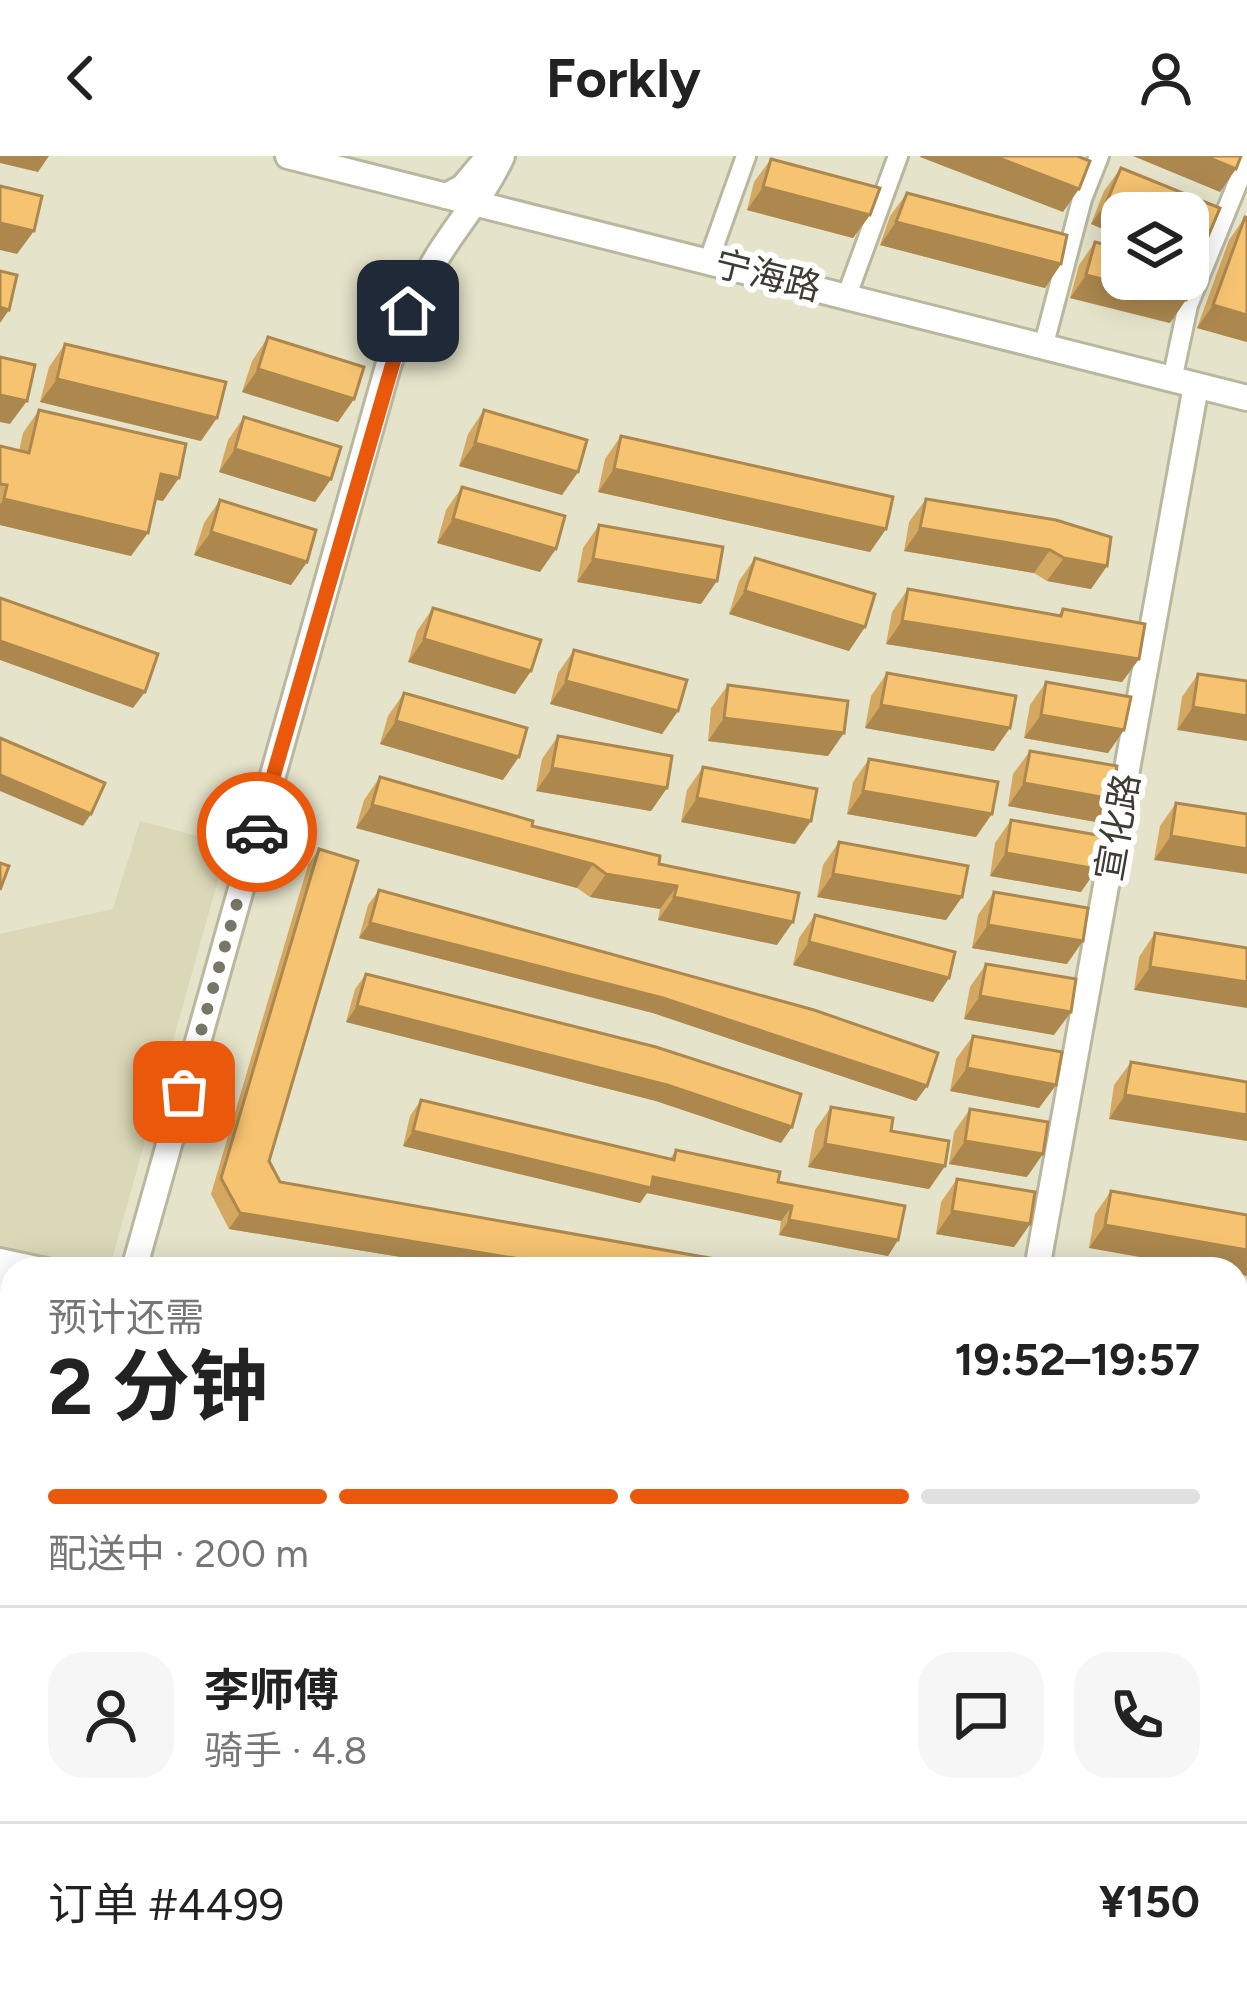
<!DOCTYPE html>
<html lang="zh">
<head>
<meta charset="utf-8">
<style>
	:root { --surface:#fff; --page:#f6f6f6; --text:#222; --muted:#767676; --line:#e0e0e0; --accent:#ea580c }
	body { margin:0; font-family:Figtree,"Noto Sans SC",sans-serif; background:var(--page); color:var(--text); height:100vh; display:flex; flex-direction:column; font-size:45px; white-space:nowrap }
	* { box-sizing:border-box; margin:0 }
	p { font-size:39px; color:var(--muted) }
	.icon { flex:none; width:66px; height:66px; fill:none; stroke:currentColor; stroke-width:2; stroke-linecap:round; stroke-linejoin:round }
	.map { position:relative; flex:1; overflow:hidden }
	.sheet { position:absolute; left:0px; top:1101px; width:1248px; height:747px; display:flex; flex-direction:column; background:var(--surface); border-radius:36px 36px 0 0; box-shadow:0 6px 30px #0003 }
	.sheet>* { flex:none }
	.fabs { position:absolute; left:1101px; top:36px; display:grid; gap:24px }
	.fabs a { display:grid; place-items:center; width:108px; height:108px; border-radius:24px; background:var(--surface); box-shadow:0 6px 30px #0003; font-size:60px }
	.pin { position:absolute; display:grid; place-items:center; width:102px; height:102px; color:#fff; margin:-51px; border-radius:24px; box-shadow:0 6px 18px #0006 }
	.courier { position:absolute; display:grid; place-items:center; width:120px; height:120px; margin:-60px; border:9px solid #ea580c; border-radius:50%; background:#fff; color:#222; box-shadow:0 3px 15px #0007 }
	.head em { font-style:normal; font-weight:700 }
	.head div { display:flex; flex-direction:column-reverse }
	.head { display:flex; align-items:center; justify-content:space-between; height:204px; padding:0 48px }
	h1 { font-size:78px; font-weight:700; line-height:90px }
	.bar { display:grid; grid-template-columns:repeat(4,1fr); gap:18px 12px; align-content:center; height:144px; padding:0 48px }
	.bar i { height:15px; border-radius:9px; background:var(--line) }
	.bar .current { background:var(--accent) }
	.bar p { grid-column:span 4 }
	.line { display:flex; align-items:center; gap:30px; padding:0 48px; border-top:3px solid var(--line) }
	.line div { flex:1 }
	.round { display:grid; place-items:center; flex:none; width:126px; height:126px; border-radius:36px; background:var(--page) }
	header { display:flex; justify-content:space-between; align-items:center; height:156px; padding:0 48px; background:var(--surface); font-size:54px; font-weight:700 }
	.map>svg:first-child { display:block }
</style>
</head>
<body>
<header><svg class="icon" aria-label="back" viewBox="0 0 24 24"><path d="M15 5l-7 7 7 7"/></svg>Forkly<svg class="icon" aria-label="person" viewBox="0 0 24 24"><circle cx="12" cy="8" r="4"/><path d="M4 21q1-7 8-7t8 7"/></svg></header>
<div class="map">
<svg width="1247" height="1846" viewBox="0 0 1247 1846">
	<rect width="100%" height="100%" fill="#e5e3c9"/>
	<g fill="#dad8b6">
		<path d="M140,665L228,688L110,1110L81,1113L0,1095V778L113,753Z"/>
		<path d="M1236,1626L1247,1629V1808L1236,1806Z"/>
	</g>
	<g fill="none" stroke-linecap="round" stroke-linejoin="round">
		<defs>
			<g id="minor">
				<path d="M709,104L746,0"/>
				<path d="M847,139L898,0"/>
				<path d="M1044,188L1082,43L1099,0"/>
				<path d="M1172,224L1188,149L1247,4"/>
				<path d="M0,1102L51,1113"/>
				<path d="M0,1161L12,1164"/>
				<path d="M1236,1316L1247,1318"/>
				<path d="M1236,1374L1247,1376"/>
			</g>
			<g id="tertiary">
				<path d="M288,0L1247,242"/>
				<path d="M446,40L463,31L489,0"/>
				<path d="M134,1113L389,207C402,171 416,137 436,103C457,68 485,38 502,0"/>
				<path d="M1037,1113L1196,230"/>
				<path d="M0,1516L12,1480"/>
				<path d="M0,1713L12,1715"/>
				<path d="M712,1836L774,1846"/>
				<path d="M895,1846L897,1836"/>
			</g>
			<g id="secondary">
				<path d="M0,1124L12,1127"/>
				<path d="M1236,1338L1247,1340"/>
			</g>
		</defs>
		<use href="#minor" stroke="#b9b79e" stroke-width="24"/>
		<use href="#tertiary" stroke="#b9b79e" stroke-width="30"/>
		<use href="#secondary" stroke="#b9b79e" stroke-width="33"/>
		<use href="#minor" stroke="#fff" stroke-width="18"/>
		<use href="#tertiary" stroke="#fff" stroke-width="24"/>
		<use href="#secondary" stroke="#fff" stroke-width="27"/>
	</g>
	<g fill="#d4a861">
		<path d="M771,3L870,59L853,82L747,54L754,26Z"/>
		<path d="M1121,12L1220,52L1206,85L1190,108L1188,107V57H1122V81L1091,68L1104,35Z"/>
		<path d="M907,37L1061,108L1045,132L880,89L890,60Z"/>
		<path d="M1245,61L1247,62V186L1197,172L1229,84Z"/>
		<path d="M1095,86L1170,167L1070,142L1079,109Z"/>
		<path d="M268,181L354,243L338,266L242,236L252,205Z"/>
		<path d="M65,188L201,285L40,246L49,211Z"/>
		<path d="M39,254L163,345L155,344L131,400L0,369V290L19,295L23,277Z"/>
		<path d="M484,254L578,316L562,339L459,310L468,278Z"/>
		<path d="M244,261L331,323L315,346L219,316L228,284Z"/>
		<path d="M621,280L886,373L870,396L598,336L605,303Z"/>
		<path d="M462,331L540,416L437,387L446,354Z"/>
		<path d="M926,343L1107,410L1091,433L1047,425L1034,417L904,395L909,366Z"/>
		<path d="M220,344L307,406L291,429L194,399L204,367Z"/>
		<path d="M599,369L701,448L577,426L583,392Z"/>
		<path d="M755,402L865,471L849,495L729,458L739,425Z"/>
		<path d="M908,433L1058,460L1063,453L1139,503L1122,526L886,488L892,456Z"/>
		<path d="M433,452L531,515L515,538L408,506L417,475Z"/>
		<path d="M574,494L678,555L662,578L550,548L558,517Z"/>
		<path d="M887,517L994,595L865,572L871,540Z"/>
		<path d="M1198,518L1247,525L1177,574L1182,541Z"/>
		<path d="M1046,526L1124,574L1108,597L1024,582L1030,549Z"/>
		<path d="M728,529L828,600L708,585L711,552Z"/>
		<path d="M404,537L503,624L380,588L388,560Z"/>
		<path d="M558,580L667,632L651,655L536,635L542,603Z"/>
		<path d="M1030,595L1096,666L1008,650L1013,618Z"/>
		<path d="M869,603L976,681L847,658L853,626Z"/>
		<path d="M703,611L795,688L681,666L687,634Z"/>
		<path d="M380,621L532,670L659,708L777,789L658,764L660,753L590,741L577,732L356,672L364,644Z"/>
		<path d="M1176,647L1247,658L1154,704L1160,670Z"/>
		<path d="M1011,664L1081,736L990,720L995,687Z"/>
		<path d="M839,686L962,741L946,764L817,741L823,709Z"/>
		<path d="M319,693L269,1005L280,1026L759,1113H474L229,1073L211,1038L308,709Z"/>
		<path d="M379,734L927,930L916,945L653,857L359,782L368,749Z"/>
		<path d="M994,736L1067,808L972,792L978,759Z"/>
		<path d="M815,759L949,822L933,846L793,809L799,782Z"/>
		<path d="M1155,777L1247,792L1134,834L1139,801Z"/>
		<path d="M986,808L1054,879L964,863L970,831Z"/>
		<path d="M366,818L781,987L656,945L346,866L355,833Z"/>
		<path d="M973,880L1056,929L1039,952L950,935L956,903Z"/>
		<path d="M1131,906L1247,926L1109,963L1114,929Z"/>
		<path d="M421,944L670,1003L676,994L778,1026L898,1084L888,1100L779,1079L781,1065L647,1037L640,1047L403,990L410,960Z"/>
		<path d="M831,951L891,975L945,1010L929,1033L808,1011L815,974Z"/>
		<path d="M970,953L1027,1021L949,1008L954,976Z"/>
		<path d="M957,1023L1030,1068L1014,1091L936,1078L941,1046Z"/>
		<path d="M1111,1035L1247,1059L1089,1092L1095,1058Z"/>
	</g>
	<g fill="#ac884f">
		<path d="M0,0H49L38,16L0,7Z"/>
		<path d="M921,0H994L1079,33L1063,56L920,1Z"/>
		<path d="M1133,0H1205L1236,13L1220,36Z"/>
		<path d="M763,31L870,59L853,82L747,54Z"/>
		<path d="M1107,45L1137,57H1122V81L1091,68Z"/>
		<path d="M896,66L1061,108L1045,132L880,89Z"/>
		<path d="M0,67L34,75L17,98L0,94Z"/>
		<path d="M1188,78L1206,85L1190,108L1188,107Z"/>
		<path d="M1086,119L1186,144L1170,167L1070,142Z"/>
		<path d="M1213,149L1247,159V186L1197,172Z"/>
		<path d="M0,151L9,154L0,167Z"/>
		<path d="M258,213L354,243L338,266L242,236Z"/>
		<path d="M57,223L217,262L201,285L40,246Z"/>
		<path d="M0,239L27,245L10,268L0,266Z"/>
		<path d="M475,287L578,316L562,339L459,310Z"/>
		<path d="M235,293L331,323L315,346L219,316Z"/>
		<path d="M614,313L886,373L870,396L598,336Z"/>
		<path d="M161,318L179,322L163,345L145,341Z"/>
		<path d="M4,343L148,377L131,400L0,369V348Z"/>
		<path d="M453,363L556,393L540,416L437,387Z"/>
		<path d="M920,372L1050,394L1034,417L904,395Z"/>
		<path d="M211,376L307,406L291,429L194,399Z"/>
		<path d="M1064,402L1107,410L1091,433L1047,425Z"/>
		<path d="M593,403L717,425L701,448L577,426Z"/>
		<path d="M745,435L865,471L849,495L729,458Z"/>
		<path d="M902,465L1139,503L1122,526L886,488Z"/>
		<path d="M424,483L531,515L515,538L408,506Z"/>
		<path d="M0,485L145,536L133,552L0,504Z"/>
		<path d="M566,525L678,555L662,578L550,548Z"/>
		<path d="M881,549L1010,572L994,595L865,572Z"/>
		<path d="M1193,551L1247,560V585L1177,574Z"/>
		<path d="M1041,559L1124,574L1108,597L1024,582Z"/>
		<path d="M724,562L844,577L828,600L708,585Z"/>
		<path d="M396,565L519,601L503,624L380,588Z"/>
		<path d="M552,612L667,632L651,655L536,635Z"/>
		<path d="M0,619L91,658L83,670L0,635Z"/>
		<path d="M1024,627L1112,643L1096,666L1008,650Z"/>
		<path d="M863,635L992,658L976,681L847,658Z"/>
		<path d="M697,642L811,665L795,688L681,666Z"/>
		<path d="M372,649L593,708L577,732L356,672Z"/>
		<path d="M1171,680L1247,693V718L1154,704Z"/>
		<path d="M1006,697L1097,713L1081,736L990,720Z"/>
		<path d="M606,718L677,730L660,753L590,741Z"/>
		<path d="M833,718L962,741L946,764L817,741Z"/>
		<path d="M674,741L793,766L777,789L658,764Z"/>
		<path d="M370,767L663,842L927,930L916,945L653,857L359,782Z"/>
		<path d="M988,769L1083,785L1067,808L972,792Z"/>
		<path d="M809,786L949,822L933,846L793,809Z"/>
		<path d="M1150,811L1247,826V852L1134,834Z"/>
		<path d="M980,840L1071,856L1054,879L964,863Z"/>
		<path d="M357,850L667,929L792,971L781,987L656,945L346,866Z"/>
		<path d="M967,912L1056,929L1039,952L950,935Z"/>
		<path d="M1125,939L1247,959V985L1109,963Z"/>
		<path d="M413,975L653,1021L792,1050L781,1065L647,1037L640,1047L403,990Z"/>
		<path d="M965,985L1043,998L1027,1021L949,1008Z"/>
		<path d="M825,988L945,1010L929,1033L808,1011Z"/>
		<path d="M952,1055L1030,1068L1014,1091L936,1078Z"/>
		<path d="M240,1057L580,1113H474L229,1073Z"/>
		<path d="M789,1064L898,1084L888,1100L779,1079Z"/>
		<path d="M1105,1069L1247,1094V1120L1236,1118V1113H1207L1089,1092Z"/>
		<path d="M1236,1229L1247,1231V1256L1236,1255Z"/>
		<path d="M1087,1836H1170L1229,1846H1080Z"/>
	</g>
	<g fill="#f6c371" stroke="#ac884f" stroke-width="3">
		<path d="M994,0H1077L1090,5L1079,33Z"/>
		<path d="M1205,0H1241L1236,13Z"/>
		<path d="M771,3L880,32L870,59L763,31Z"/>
		<path d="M1121,12L1220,52L1206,85L1188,78V57H1137L1107,45Z"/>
		<path d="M0,30L42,40L34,75L0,67Z"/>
		<path d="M907,37L1067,79L1061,108L896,66Z"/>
		<path d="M1245,61L1247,62V159L1213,149Z"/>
		<path d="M1095,86L1122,93V123H1188V110L1195,112L1186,144L1086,119Z"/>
		<path d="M0,115L17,119L9,154L0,151Z"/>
		<path d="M268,181L364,211L354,243L258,213Z"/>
		<path d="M65,188L226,226L217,262L57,223Z"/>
		<path d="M0,201L35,209L27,245L0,239Z"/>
		<path d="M39,254L186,288L179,322L161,318L148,377L4,343L7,329L0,328V290L29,297Z"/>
		<path d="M484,254L587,284L578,316L475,287Z"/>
		<path d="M244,261L341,291L331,323L235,293Z"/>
		<path d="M621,280L893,341L886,373L614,313Z"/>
		<path d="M462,331L565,360L556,393L453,363Z"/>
		<path d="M926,343L1056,364L1111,381L1107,410L1064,402L1050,394L920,372Z"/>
		<path d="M220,344L316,374L307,406L211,376Z"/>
		<path d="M599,369L723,391L717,425L593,403Z"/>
		<path d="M755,402L875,438L865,471L745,435Z"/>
		<path d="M908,433L1061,460L1063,453L1145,468L1139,503L902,465Z"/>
		<path d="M0,442L158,498L145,536L0,485Z"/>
		<path d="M433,452L541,484L531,515L424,483Z"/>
		<path d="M574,494L687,524L678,555L566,525Z"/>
		<path d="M887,517L1016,540L1010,572L881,549Z"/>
		<path d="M1198,518L1247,525V560L1193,551Z"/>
		<path d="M1046,526L1131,541L1124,574L1041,559Z"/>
		<path d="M728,529L848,545L844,577L724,562Z"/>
		<path d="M404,537L527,572L519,601L396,565Z"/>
		<path d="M558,580L672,600L667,632L552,612Z"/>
		<path d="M0,582L105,627L91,658L0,619Z"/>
		<path d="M1030,595L1117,610L1112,643L1024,627Z"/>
		<path d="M869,603L998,626L992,658L863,635Z"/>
		<path d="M703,611L817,633L811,665L697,642Z"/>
		<path d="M380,621L533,665L532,670L660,700L659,708L799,737L793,766L674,741L677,730L606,718L593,708L372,649Z"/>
		<path d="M1176,647L1247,658V693L1171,680Z"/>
		<path d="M1011,664L1103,680L1097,713L1006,697Z"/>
		<path d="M839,686L968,710L962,741L833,718Z"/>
		<path d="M319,693L358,705L269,1005L280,1026L760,1111L759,1113H580L240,1057L221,1022Z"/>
		<path d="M0,707L9,710L0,734Z"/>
		<path d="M379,734L814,854L938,897L927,930L663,842L370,767Z"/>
		<path d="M994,736L1088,752L1083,785L988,769Z"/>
		<path d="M815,759L955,796L949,822L809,786Z"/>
		<path d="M1155,777L1247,792V826L1150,811Z"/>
		<path d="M986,808L1076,823L1071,856L980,840Z"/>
		<path d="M366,818L656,891L801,938L792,971L667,929L357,850Z"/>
		<path d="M973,880L1062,896L1056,929L967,912Z"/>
		<path d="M1131,906L1247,926V959L1125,939Z"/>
		<path d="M421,944L674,1004L676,994L780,1016L778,1026L905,1050L898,1084L789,1064L792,1050L653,1021L651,1032L413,975Z"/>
		<path d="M831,951L893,962L891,975L949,985L945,1010L825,988Z"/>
		<path d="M970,953L1048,966L1043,998L965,985Z"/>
		<path d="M957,1023L1035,1036L1030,1068L952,1055Z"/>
		<path d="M1111,1035L1247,1059V1094L1105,1069Z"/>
		<path d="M1236,1194L1247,1196V1231L1236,1229Z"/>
		<path d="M1236,1810L1247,1812V1846H1229L1170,1836H1236Z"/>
	</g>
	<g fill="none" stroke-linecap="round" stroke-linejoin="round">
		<path stroke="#787667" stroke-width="12" stroke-dasharray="0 21.6" d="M184,936L257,676"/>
		<path stroke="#ea580c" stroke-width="15" d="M257,676L408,155"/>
	</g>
	<g text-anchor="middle" stroke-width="12" stroke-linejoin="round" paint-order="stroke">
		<g font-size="36" fill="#3d3c32" stroke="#fff">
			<text transform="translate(768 119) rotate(14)" y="13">宁海路</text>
			<text transform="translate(1117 671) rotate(-80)" y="13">宣化路</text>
		</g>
	</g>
</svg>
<div class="fabs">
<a><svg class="icon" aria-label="layers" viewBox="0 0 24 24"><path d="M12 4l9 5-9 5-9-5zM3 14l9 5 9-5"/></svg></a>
</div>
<div class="pin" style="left:184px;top:936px;background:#ea580c"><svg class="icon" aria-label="bag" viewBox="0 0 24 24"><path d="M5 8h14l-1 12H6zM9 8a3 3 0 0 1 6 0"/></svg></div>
<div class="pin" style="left:408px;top:155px;background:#1f2937"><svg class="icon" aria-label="home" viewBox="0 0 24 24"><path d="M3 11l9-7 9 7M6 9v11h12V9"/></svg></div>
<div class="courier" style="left:257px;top:676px"><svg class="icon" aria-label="car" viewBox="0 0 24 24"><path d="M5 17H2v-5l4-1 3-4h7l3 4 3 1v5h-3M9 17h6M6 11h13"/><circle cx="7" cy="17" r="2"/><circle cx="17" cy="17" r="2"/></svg></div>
<section class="sheet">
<div class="head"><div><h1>2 分钟</h1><p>预计还需</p></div><em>19:52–19:57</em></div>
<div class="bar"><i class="current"></i><i class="current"></i><i class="current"></i><i></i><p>配送中 · 200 m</p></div>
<div class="line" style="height:216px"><a class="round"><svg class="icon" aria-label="person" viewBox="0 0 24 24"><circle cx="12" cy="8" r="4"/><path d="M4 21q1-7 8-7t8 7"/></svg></a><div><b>李师傅</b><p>骑手 · 4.8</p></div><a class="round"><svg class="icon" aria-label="chat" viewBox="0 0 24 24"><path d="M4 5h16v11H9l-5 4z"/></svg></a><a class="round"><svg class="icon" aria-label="phone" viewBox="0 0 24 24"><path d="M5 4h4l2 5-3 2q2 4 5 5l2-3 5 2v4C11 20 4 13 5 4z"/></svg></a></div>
<div class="line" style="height:156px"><div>订单 #4499</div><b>¥150</b></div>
</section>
</div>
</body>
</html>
